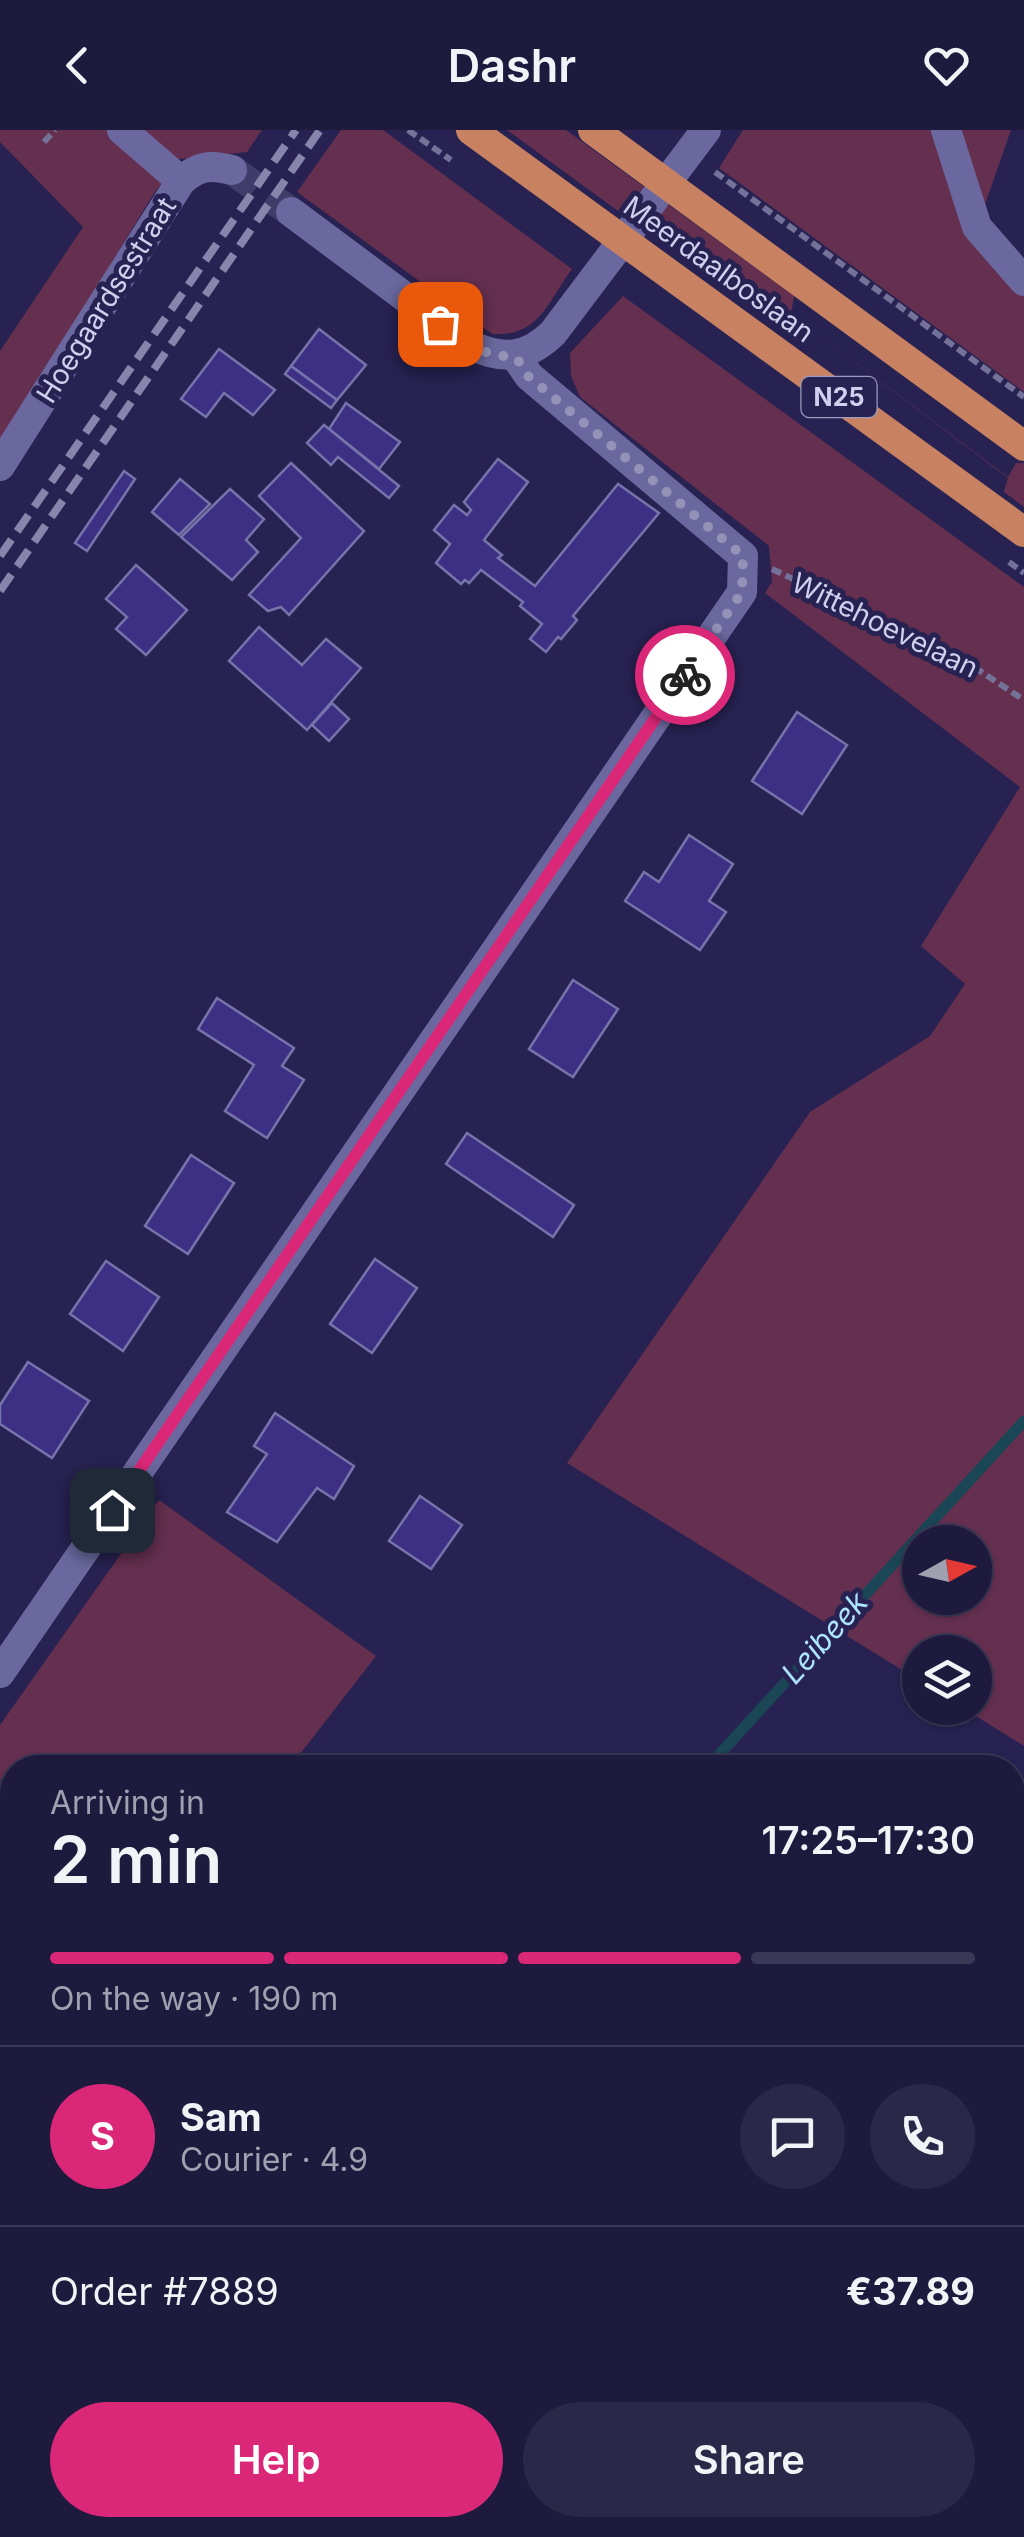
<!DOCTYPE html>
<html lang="en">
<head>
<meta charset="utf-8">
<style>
	:root { --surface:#1d1a3d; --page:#2a2748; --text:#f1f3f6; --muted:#a0a1b0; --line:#3b3857; --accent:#db2777 }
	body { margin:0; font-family:Inter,sans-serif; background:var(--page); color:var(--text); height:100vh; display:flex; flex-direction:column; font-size:38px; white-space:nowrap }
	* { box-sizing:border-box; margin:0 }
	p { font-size:32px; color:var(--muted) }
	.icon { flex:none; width:55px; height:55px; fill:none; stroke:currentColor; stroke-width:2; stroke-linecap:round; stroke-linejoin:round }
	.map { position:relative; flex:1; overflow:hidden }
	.sheet { position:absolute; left:0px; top:1625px; width:1025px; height:782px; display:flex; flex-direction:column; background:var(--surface); border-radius:40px 40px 0 0; box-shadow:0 2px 8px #0004,0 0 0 2px var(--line) }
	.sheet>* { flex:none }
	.needle { width:65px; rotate:82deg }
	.buttons { position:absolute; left:902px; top:1395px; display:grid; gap:20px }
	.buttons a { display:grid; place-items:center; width:90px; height:90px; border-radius:50%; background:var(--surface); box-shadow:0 2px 8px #0004,0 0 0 2px var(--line); font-size:50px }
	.pin { position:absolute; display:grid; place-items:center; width:85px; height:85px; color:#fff; margin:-42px; border-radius:20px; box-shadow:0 5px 15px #0006 }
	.courier { position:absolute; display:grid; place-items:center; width:100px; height:100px; margin:-50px; border:8px solid #db2777; border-radius:50%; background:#fff; color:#222; box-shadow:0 2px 12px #0007 }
	.headline em { font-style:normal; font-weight:600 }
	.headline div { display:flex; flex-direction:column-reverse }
	.headline { display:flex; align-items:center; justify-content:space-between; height:170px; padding:0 50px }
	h1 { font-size:65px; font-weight:600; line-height:75px }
	.bar { display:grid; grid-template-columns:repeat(4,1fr); gap:15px 10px; align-content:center; height:120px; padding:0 50px }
	.bar i { height:12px; border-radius:8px; background:var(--line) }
	.bar .active { background:var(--accent) }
	.bar p { grid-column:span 4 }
	.line { display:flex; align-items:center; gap:25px; padding:0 50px; border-top:2px solid var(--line) }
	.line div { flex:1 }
	.round { display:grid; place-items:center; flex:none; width:105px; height:105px; border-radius:52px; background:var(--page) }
	.primary-button { display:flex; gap:20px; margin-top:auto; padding:20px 50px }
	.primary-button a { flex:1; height:115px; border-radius:60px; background:var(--accent); color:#fff; font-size:40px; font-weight:600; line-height:115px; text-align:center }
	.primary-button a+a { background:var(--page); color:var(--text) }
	header { display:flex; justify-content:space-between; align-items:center; height:130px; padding:0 50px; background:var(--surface); font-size:45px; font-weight:600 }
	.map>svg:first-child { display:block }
</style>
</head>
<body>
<header><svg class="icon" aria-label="back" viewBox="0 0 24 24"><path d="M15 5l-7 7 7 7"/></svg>Dashr<svg class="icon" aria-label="heart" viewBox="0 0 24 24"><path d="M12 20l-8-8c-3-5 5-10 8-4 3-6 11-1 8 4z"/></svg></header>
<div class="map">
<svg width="1024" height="2407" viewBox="0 0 1024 2407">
	<rect width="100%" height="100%" fill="#272251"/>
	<g fill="#653050" fill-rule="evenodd">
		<path d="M0,0H262L247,22L179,29L151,68L0,315V221L83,97L0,12Z"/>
		<path d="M341,0H383L572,139C547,173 539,207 492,204L297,62Z"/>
		<path d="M507,0H566L794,166L791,184L1008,347L1016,333H1024V377L1004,362L1008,348L791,184L777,197Z"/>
		<path d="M743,0H1011L977,97L995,141L1024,166V262L719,38Z"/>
		<path d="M623,166L1024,457V1616L963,1578H975V1522H920V1551L567,1333L810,982L930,906L965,854L921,816L1020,657L765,463L772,452L769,416L580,267L571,246L570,223ZM920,1412H975V1468H920Z"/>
		<path d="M159,1370L376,1526L290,1637L12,1638V1657L0,1649V1595Z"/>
		<path d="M0,1842L12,1851V2119L0,2138Z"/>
		<path d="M1024,1913V2407H0V2179L12,2161V2395H1012V1924Z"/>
	</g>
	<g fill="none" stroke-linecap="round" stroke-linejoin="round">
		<g stroke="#1b4655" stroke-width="11">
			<path d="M707,1638L1024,1291"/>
			<path d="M1012,1924L1024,1913"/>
			<path d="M919,2407L920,2395"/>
		</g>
	</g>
	<g fill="#3d3084" stroke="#7674aa" stroke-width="2.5">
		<path d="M319,199L366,235L337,270L291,236Z"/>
		<path d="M219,219L275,260L253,285L224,263L206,287L181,269Z"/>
		<path d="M291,236L337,270L331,278L285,244Z"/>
		<path d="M346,273L400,312L379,339L329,299Z"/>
		<path d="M324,295L399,356L389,368L338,327L331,335L307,313Z"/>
		<path d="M498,329L528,352L484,410L502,425L498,428L535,456L618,354L659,383L573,486L577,490L561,509L558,507L546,522L530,509L542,494L520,476L523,472L481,440L469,453L465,450L461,454L436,433L450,414L434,400L454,375L467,385L471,380L464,372Z"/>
		<path d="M291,333L364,401L289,485L281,477L268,481L249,465L301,408L259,366Z"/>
		<path d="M124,341L135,349L87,421L75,413Z"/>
		<path d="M180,349L210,374L179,405L152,382Z"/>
		<path d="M230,359L264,389L246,410L258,422L232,450L181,407Z"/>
		<path d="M136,435L187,480L146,525L116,499L127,487L106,469Z"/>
		<path d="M259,497L302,535L326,509L361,538L307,600L229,531Z"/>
		<path d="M332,573L349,589L329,611L312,595Z"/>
		<path d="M797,582L847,615L802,684L752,651Z"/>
		<path d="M689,705L733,734L709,771L726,782L700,820L625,771L644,742L659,752Z"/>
		<path d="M573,850L618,879L573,947L529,919Z"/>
		<path d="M217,868L294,918L282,936L304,950L267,1008L225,981L254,935L198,899Z"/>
		<path d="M467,1003L574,1075L553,1107L446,1034Z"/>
		<path d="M191,1025L234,1053L188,1124L145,1096Z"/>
		<path d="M375,1129L417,1158L372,1223L330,1194Z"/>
		<path d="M106,1131L159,1167L123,1221L70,1184Z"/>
		<path d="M28,1232L89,1271L52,1328L0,1294V1275Z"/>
		<path d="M275,1283L354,1336L334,1369L317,1358L277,1412L227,1382L267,1324L254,1316Z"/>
		<path d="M420,1366L462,1395L431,1439L389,1411Z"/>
		<path d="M0,1697L12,1706V1777L0,1768Z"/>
	</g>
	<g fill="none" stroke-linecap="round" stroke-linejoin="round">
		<path stroke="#403c69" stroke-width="30" stroke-dasharray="30 15" stroke-linecap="butt" d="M232,40L291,82"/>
		<g stroke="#747299" stroke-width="6" stroke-dasharray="10 5" stroke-linecap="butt">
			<path d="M408,0L451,30"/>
			<path d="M44,12L55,0"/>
			<path d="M715,42L1024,267"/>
			<path d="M1009,432L1024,443"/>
			<path d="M772,439L959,527L1024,570"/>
		</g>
		<g stroke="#6a689e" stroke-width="30">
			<path d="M122,0L181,51"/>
			<path d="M946,0L977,97L1024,151"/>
			<path d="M291,82L468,214C502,230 525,230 553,203L706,0"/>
			<path d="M0,336L181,51C198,36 210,34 232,40"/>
			<path d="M0,1543L742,462L743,426L529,246L516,227"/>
		</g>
		<g stroke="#c88262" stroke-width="30">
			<path d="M471,0L1024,402"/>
			<path d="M593,0L1024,316"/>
		</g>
		<g stroke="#8785ab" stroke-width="8" stroke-dasharray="20 10" stroke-linecap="butt">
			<path d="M0,426L296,0"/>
			<path d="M0,461L320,0"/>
		</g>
	</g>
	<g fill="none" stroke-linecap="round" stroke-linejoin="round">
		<path stroke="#9492b7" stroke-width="10" stroke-dasharray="0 18" d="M440,194L491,225L516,227L528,246L743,426L742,462L685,545"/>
		<path stroke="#db2777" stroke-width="12" d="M112,1380L685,545"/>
	</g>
	<g text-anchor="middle" stroke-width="10" stroke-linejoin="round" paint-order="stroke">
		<rect fill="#272251" stroke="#9d9bbf" stroke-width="2.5" x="801.5" y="247" width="75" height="40" rx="8"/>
		<g font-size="25" font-weight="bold" fill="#cfcfee">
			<text x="839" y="276">N25</text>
		</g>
		<g font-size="28" fill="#cfcfee" stroke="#272251">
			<text transform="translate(719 139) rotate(36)" y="10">Meerdaalboslaan</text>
			<text transform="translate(106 170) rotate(-58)" y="10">Hoegaardsestraat</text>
			<text transform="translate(885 495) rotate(26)" y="10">Wittehoevelaan</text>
		</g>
		<g font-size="30" font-style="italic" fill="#ace5fc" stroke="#272251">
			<text transform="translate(825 1508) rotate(-48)" y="10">Leibeek</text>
		</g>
	</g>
</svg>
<div class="buttons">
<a><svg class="needle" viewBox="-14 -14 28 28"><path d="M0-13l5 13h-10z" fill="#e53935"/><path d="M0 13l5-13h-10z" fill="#a0a1b0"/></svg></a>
<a><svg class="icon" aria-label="layers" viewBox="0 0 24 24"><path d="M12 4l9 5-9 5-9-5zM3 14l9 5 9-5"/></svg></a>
</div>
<div class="pin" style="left:440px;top:194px;background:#ea580c"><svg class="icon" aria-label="bag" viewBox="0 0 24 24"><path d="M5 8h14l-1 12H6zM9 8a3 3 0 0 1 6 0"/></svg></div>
<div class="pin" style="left:112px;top:1380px;background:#1f2937"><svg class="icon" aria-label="home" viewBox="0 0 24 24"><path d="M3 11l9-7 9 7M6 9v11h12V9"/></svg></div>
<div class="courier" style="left:685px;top:545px"><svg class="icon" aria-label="bike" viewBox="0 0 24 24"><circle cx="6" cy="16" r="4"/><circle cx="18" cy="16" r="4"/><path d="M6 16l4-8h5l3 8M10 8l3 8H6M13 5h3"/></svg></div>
<section class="sheet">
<div class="headline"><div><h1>2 min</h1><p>Arriving in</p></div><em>17:25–17:30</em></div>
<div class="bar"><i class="active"></i><i class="active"></i><i class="active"></i><i></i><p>On the way · 190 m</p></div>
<div class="line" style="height:180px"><b class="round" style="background:var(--accent);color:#fff">S</b><div><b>Sam</b><p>Courier · 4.9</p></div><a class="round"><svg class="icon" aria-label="chat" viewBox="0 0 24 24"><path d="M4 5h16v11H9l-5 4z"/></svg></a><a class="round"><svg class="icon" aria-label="phone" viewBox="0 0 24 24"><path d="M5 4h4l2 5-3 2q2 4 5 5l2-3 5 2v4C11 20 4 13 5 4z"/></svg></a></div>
<div class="line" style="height:130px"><div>Order #7889</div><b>€37.89</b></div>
<div class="primary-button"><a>Help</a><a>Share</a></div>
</section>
</div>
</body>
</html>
